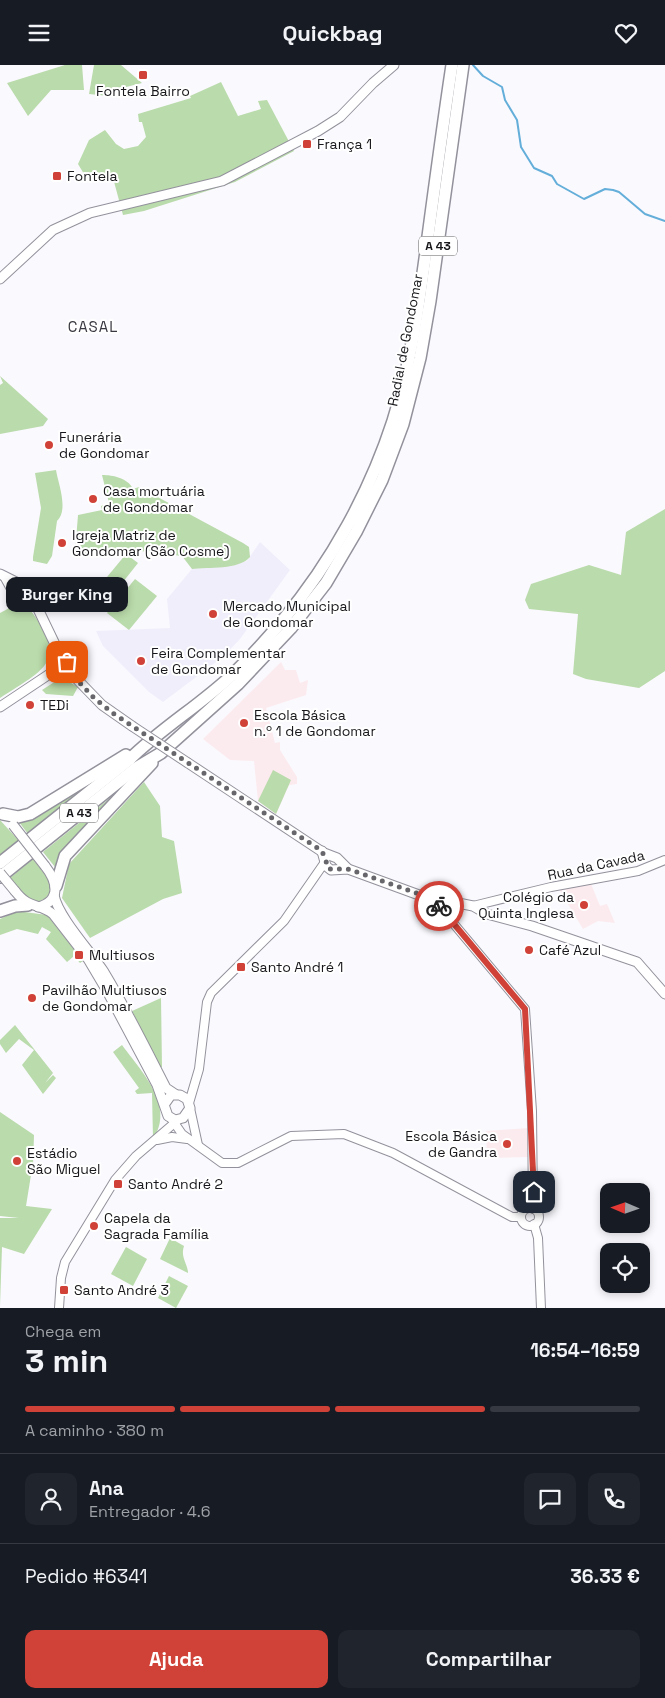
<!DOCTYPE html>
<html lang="pt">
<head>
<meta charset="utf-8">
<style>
	:root { --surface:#171b24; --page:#20242c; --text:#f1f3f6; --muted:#9ea1a6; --line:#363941; --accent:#d04237 }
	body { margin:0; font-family:"Space Grotesk",sans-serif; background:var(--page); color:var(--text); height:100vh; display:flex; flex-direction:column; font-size:19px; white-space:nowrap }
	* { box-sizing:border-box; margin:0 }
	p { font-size:16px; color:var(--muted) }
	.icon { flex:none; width:28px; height:28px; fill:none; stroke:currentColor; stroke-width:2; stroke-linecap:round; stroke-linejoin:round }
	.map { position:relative; height:1243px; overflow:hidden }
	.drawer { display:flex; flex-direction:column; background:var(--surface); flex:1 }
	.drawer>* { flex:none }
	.needle { width:32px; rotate:272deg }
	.tools { position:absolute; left:600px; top:1118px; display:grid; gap:10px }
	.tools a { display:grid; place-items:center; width:50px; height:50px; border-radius:10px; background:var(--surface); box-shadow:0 2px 8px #0003; font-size:25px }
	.pin { position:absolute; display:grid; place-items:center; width:42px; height:42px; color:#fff; margin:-21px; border-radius:10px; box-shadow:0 2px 8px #0006 }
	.courier { position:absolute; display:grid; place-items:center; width:50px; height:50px; margin:-25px; border:4px solid #d04237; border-radius:50%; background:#fff; color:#222; box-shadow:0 1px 6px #0007 }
	.bubble { position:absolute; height:35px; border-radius:10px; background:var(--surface); box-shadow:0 2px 8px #0003; font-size:16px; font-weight:600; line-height:35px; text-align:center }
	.overview em { font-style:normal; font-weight:600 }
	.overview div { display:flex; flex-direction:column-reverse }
	.overview { display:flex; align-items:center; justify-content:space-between; height:85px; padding:0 25px }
	h1 { font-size:32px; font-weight:600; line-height:38px }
	.bar { display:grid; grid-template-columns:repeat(4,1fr); gap:8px 5px; align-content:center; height:60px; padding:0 25px }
	.bar i { height:6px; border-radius:4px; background:var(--line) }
	.bar .selected { background:var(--accent) }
	.bar p { grid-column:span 4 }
	.line { display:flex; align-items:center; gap:12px; padding:0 25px; border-top:1px solid var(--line) }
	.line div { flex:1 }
	.round { display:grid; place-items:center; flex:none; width:52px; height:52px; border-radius:10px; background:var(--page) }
	.button { display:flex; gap:10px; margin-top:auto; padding:10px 25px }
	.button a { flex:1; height:58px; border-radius:10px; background:var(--accent); color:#fff; font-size:20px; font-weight:600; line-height:58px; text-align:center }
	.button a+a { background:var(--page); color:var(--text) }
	header { display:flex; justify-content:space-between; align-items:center; height:65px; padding:0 25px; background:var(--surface); font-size:22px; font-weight:600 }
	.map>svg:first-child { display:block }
</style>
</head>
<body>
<header><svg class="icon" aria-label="menu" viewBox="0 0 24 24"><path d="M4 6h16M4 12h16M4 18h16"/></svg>Quickbag<svg class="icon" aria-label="heart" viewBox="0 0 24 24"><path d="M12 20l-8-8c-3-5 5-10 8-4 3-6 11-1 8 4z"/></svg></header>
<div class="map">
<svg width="665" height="1243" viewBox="0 0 665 1243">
	<rect width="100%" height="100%" fill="#faf9fe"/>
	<path fill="#f0eefb" d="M260,477L290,505L240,574L224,591L163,637L149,627L103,581L96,566L170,563L167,534L192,504L234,500L247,496Z"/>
	<g fill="#fcebee">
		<path d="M281,597L285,605H296L300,618L308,615L306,630L266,643L275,678L280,677V685L297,712V719L289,720L276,749L258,736L254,696L230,695L203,674Z"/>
		<path d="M591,819L600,841L607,839L615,858L598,856L583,864L559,824Z"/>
		<path d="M528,1063L529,1092L487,1093L486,1066Z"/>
	</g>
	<g fill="#badbab">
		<path d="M65,0H82L84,25H51L28,51L7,18Z"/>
		<path d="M94,0H121L142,18L114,25L109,31L89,29Z"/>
		<path d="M221,17L238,51L261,44L258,36L267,35L294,86L235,117L144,146L123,150L113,113L87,114L78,99L89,75L105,65L116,79L124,84L138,81L146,72L142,57H139L138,49L191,33L190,31Z"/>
		<path d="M0,311L48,354L43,361L0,369V320L3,318Z"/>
		<path d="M56,405C58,418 69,445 57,456L52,491L47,499L33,496V492L41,443L35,408Z"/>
		<path d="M102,410C113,410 128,413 133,424L139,422L243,478L249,482L250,492C239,505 208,502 192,504L182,491L140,486L75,488L78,450L102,445L101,441L109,438Z"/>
		<path d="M665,444V606L639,623L586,614L573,609L578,549L529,544L525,535L531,519L589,500L621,510L626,467Z"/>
		<path d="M126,489L138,498L119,522L107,512Z"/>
		<path d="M135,514L157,531L129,565L107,548Z"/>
		<path d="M15,540L29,543C69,597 46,603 0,633V548Z"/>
		<path d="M56,616L71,618L78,622L73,631L46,629L42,625Z"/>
		<path d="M273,705L291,715L276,749L258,736Z"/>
		<path d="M104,708L28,769L19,757Z"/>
		<path d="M144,717L160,741L162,772L174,776L182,828L163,834L90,873L62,833L69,799Z"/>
		<path d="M115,729L60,791L55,802L43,787Z"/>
		<path d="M0,755L19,776L0,791Z"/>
		<path d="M33,794L49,815L51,826L46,833L38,837L27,832L10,813Z"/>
		<path d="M17,846L47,850L83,896L80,898L74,891L67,897L46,874L51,867L42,862L38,869L17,864L0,870V854Z"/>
		<path d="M161,933L162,1002H160L132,946Z"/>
		<path d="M15,960L53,1008L45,1018L53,1010L56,1013L43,1029L22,1000L34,985L19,974L6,988L0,979V975Z"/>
		<path d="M122,980C141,1006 176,1041 153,1074L152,1028L137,1029L135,1026L139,1023L113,987Z"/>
		<path d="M0,1047L34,1070L33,1101H37L36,1110H31L26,1141L52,1144L24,1189L2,1182L0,1241V1153H19L0,1151Z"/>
		<path d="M170,1173L184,1181C180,1192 188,1199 188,1208L160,1194Z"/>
		<path d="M126,1182L147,1194L133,1221L111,1209Z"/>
		<path d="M169,1211L188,1221L176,1243L158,1233Z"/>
	</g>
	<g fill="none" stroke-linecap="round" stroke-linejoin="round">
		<path stroke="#64aeda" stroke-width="2" d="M473,0L483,11L502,22L505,35L517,55L521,82L534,103L552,111L557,119L584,134L605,124L613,125L619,127L645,149L665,156"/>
		<defs>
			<g id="tertiary">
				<path d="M433,834L525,944L532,1046L533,1144"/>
				<path d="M473,841L551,822L638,806L665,795"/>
				<path d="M189,1038L199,1004L207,937L211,928L284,856L325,797"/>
				<path d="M190,1043L198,1080"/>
				<path d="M171,1053L182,1069L222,1098H238L291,1071L344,1069L393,1088L512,1152H521"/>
				<path d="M157,1075L172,1072L187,1074"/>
				<circle cx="530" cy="1152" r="9"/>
				<path d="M534,1159L538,1173L541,1243"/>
				<path d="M59,1243L61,1213L65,1197L115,1115L136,1091L178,1055"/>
			</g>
			<g id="secondary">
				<path d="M0,214L53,165L90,148L222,116L318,66L340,52L373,18L394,0"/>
				<path d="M0,509L28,523L63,596"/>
				<path d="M5,512L16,532L36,539"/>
				<path d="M67,604L102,640L132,661"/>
				<path d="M0,642L54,606L63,596"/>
				<path d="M188,698L324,788L337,793L347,803"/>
				<path d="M322,786L326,801L331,805L348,804L419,830L473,841L487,849L532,861L637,897L665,929"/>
				<path d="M15,826C30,845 37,837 53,849L88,894L107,926L157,1020L168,1051L175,1055L183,1053L190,1043L187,1034L180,1030H171L164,1040"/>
				<path d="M54,830C58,852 91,887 104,907C127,945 146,984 166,1023L175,1029"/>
				<path d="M38,842C62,836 57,816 45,801"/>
			</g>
			<g id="motorway">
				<path d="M3,749L18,752L30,749L126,690"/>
				<path d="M0,798L129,695C160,664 199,641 231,611C249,594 267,574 283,555C331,498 370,427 393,356C411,299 419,238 427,179C435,119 443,60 452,0"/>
				<path d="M0,812L136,703L161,688L238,619L291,563L326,518L356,467L382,415L403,359L420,293L430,236L463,0"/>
				<path d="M56,821L65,791L152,698"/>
				<path d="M0,846L15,841L28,840"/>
			</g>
		</defs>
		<use href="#tertiary" stroke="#93929c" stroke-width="10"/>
		<use href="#secondary" stroke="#93929c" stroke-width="11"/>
		<use href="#motorway" stroke="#93929c" stroke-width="14"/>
		<use href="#tertiary" stroke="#fff" stroke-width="8"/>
		<use href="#secondary" stroke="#fff" stroke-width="9"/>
		<use href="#motorway" stroke="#fff" stroke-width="11"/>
		<defs>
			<g id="secondary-bridge">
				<path d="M132,661L188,698"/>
				<path d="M13,760L45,801"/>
				<path d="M0,808L15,826"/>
			</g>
		</defs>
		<use href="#secondary-bridge" stroke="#93929c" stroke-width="11" stroke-linecap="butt"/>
		<use href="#secondary-bridge" stroke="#fff" stroke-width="9"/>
	</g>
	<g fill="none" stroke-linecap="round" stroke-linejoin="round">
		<path stroke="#67666a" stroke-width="5" stroke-dasharray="0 9" d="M67,597V604L94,633L114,649L322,786L329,804H348L433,834L439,841"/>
		<path stroke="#d04237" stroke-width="6" d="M439,841L525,944L534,1127"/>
	</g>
	<g fill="#d04237" stroke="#fff" stroke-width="2">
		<rect x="138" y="5" width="10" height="10" rx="2.5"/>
		<rect x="302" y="74" width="10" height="10" rx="2.5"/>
		<rect x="52" y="106" width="10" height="10" rx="2.5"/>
		<circle cx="49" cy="380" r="5"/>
		<circle cx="93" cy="434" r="5"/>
		<circle cx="62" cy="478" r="5"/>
		<circle cx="213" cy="549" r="5"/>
		<circle cx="141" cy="596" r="5"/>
		<circle cx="30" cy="640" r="5"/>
		<circle cx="244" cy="658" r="5"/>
		<circle cx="584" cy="840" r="5"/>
		<circle cx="529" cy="885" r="5"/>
		<rect x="74" y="885" width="10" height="10" rx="2.5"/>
		<rect x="236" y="897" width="10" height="10" rx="2.5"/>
		<circle cx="32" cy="933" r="5"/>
		<circle cx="507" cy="1079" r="5"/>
		<circle cx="17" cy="1096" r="5"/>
		<rect x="113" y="1114" width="10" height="10" rx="2.5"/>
		<circle cx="94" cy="1161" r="5"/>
		<rect x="59" y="1220" width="10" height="10" rx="2.5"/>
	</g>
	<g text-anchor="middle" stroke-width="4" stroke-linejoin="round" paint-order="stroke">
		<g fill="#fff" stroke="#5d5d5f" stroke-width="1">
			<rect x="419" y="171.5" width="38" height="19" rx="4"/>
			<rect x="60" y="738.5" width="38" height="19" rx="4"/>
		</g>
		<g font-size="12" font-weight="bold" fill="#18171b">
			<text x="438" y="185">A 43</text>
			<text x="79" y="752">A 43</text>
		</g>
		<g font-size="14" fill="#18171b" stroke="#fff" text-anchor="start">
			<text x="143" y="31" text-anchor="middle">Fontela Bairro</text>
			<text x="317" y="84">França 1</text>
			<text x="67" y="116">Fontela</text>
			<text x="59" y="377">Funerária<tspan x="59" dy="16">de Gondomar</tspan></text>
			<text x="103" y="431">Casa mortuária<tspan x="103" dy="16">de Gondomar</tspan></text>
			<text x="72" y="475">Igreja Matriz de<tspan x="72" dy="16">Gondomar (São Cosme)</tspan></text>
			<text x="223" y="546">Mercado Municipal<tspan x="223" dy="16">de Gondomar</tspan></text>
			<text x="151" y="593">Feira Complementar<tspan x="151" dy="16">de Gondomar</tspan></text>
			<text x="40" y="645">TEDi</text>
			<text x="254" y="655">Escola Básica<tspan x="254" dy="16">n.º 1 de Gondomar</tspan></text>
			<text x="574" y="837" text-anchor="end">Colégio da<tspan x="574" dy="16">Quinta Inglesa</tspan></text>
			<text x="539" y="890">Café Azul</text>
			<text x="89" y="895">Multiusos</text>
			<text x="251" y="907">Santo André 1</text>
			<text x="42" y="930">Pavilhão Multiusos<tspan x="42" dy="16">de Gondomar</tspan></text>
			<text x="497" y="1076" text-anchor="end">Escola Básica<tspan x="497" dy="16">de Gandra</tspan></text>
			<text x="27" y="1093">Estádio<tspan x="27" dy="16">São Miguel</tspan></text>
			<text x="128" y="1124">Santo André 2</text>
			<text x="104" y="1158">Capela da<tspan x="104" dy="16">Sagrada Família</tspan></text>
			<text x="74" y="1230">Santo André 3</text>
		</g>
		<g font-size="14" fill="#18171b" stroke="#fff">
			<text transform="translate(405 275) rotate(-79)" y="5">Radial de Gondomar</text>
			<text transform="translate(596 800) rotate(-12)" y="5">Rua da Cavada</text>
		</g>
		<g font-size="15" letter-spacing="1" fill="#393941" stroke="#fff">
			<text x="93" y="267">CASAL</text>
		</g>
	</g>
</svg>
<div class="tools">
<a><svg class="needle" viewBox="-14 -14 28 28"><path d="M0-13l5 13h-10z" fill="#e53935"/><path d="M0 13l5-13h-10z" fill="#9ea1a6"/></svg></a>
<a><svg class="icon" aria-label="locate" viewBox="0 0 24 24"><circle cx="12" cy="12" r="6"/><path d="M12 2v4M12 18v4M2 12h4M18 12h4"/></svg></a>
</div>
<div class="pin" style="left:67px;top:597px;background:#ea580c"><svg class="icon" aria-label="bag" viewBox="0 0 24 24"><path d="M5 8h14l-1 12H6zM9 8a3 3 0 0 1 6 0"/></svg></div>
<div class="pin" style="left:534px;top:1127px;background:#1f2937"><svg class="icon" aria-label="home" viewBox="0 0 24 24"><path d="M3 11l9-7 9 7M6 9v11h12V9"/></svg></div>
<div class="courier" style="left:439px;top:841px"><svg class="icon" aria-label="bike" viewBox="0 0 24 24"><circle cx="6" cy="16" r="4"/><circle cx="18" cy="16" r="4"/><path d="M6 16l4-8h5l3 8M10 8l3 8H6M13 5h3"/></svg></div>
<div class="bubble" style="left:6px;top:512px;width:122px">Burger King</div>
</div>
<section class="drawer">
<div class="overview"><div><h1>3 min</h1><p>Chega em</p></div><em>16:54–16:59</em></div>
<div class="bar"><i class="selected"></i><i class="selected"></i><i class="selected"></i><i></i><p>A caminho · 380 m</p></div>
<div class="line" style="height:90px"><a class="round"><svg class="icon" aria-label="person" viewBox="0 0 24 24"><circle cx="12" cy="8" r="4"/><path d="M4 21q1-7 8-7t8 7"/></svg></a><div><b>Ana</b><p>Entregador · 4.6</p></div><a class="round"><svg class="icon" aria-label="chat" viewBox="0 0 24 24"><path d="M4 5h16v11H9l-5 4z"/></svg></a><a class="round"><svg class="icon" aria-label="phone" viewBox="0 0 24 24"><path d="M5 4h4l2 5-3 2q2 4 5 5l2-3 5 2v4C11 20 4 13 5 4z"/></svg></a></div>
<div class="line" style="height:65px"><div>Pedido #6341</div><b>36.33 €</b></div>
<div class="button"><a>Ajuda</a><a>Compartilhar</a></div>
</section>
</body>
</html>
